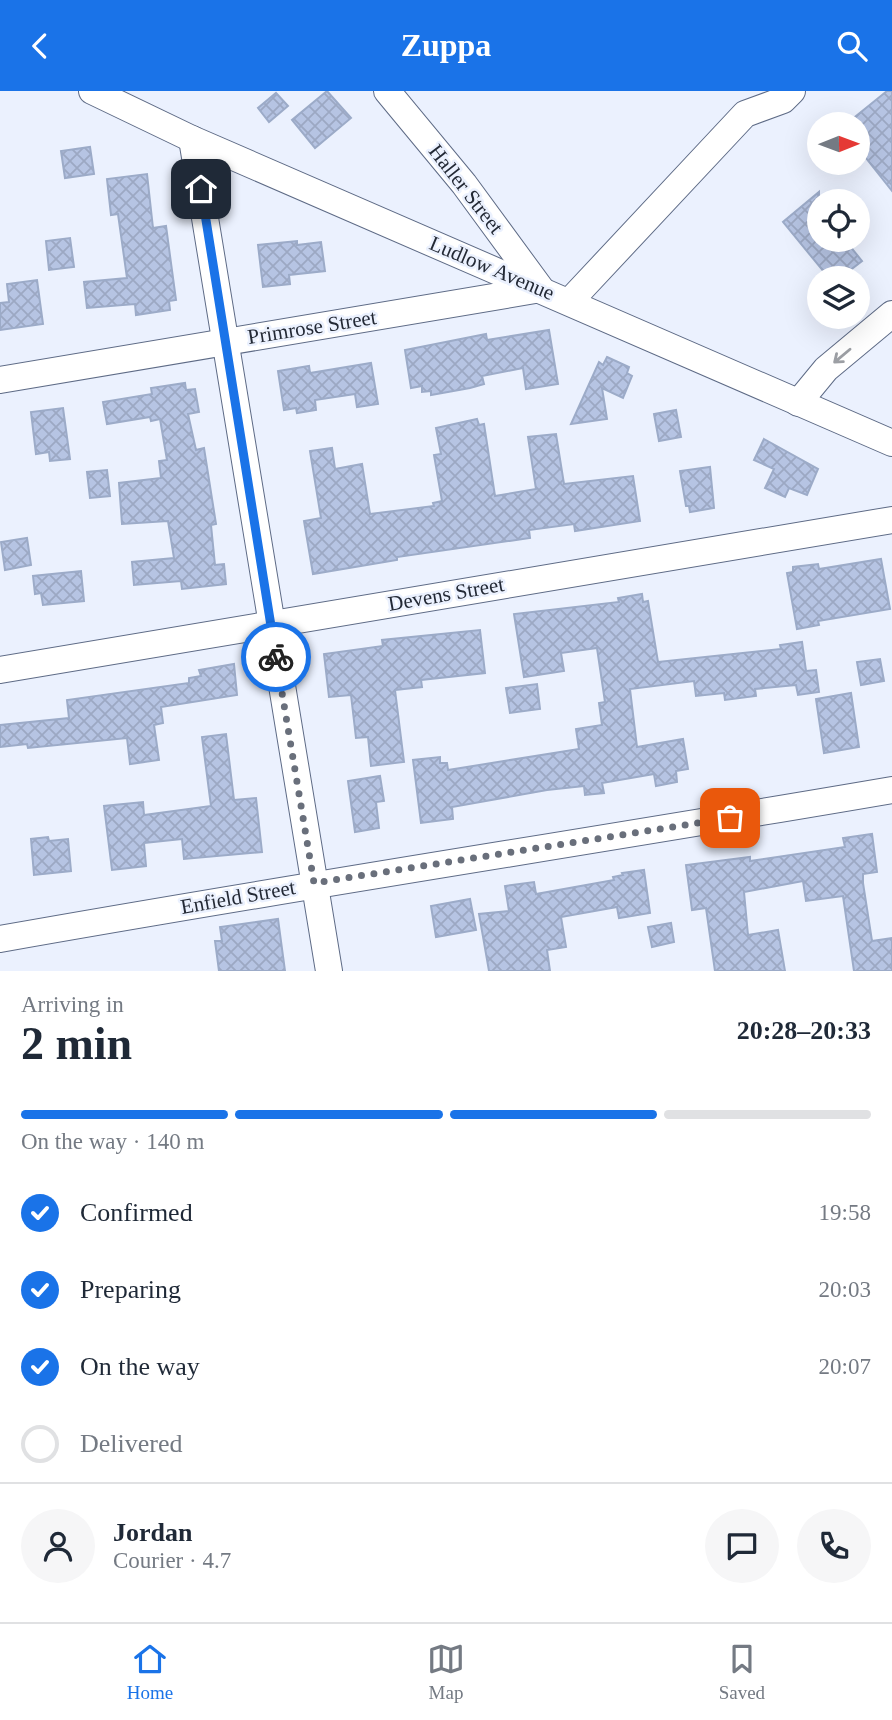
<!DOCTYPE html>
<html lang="en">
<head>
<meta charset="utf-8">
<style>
	:root { --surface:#fff; --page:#f6f6f7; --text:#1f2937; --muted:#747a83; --line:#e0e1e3; --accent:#1a73e8 }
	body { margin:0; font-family:"Times New Roman",serif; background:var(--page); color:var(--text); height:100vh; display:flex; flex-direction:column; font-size:26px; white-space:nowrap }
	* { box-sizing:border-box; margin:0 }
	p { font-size:23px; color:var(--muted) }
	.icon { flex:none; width:38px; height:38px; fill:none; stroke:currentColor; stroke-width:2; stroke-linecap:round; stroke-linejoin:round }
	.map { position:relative; height:880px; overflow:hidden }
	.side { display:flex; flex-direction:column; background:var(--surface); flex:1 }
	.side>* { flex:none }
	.needle { width:46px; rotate:89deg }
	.controls { position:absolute; left:807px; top:21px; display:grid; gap:14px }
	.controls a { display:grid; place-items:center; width:63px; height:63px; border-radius:50%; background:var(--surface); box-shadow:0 7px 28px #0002; font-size:35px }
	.pin { position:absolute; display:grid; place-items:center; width:60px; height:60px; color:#fff; margin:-30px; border-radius:14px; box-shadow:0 4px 10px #0006 }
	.courier { position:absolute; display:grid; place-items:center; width:70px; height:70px; margin:-35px; border:5px solid #1a73e8; border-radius:50%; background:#fff; color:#222; box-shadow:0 2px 9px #0007 }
	.overview em { font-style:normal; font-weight:700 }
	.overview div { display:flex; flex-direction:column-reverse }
	.overview { display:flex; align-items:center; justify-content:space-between; height:119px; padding:0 21px }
	h1 { font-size:46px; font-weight:700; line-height:52px }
	.bar { display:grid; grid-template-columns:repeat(4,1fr); gap:10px 7px; align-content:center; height:84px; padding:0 21px }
	.bar i { height:9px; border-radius:5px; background:var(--line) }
	.bar .active { background:var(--accent) }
	.bar p { grid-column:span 4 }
	.line { display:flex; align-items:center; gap:18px; padding:0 21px; border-top:2px solid var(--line) }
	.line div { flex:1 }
	.round { display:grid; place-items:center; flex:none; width:74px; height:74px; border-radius:37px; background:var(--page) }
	ol { padding:0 21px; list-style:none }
	li { display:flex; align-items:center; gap:21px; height:77px }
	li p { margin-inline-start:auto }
	li .icon { padding:7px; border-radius:50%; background:var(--accent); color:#fff; stroke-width:4 }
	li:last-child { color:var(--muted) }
	li i { width:38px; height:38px; border:4px solid var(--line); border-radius:50% }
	header { display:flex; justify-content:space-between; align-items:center; height:91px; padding:0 21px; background:var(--accent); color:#fff; font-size:32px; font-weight:700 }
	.tab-bar { display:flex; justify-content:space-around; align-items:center; height:98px; border-top:2px solid var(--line); background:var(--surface); font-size:19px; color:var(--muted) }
	.tab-bar a { display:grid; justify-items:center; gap:4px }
	.tab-bar .active { color:var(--accent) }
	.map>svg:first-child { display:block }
</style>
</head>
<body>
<header><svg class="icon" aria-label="back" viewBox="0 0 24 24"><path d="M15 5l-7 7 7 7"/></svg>Zuppa<svg class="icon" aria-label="search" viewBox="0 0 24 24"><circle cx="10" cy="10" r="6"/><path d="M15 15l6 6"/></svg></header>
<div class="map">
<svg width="892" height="880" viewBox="0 0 892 880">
	<defs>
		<pattern id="building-cross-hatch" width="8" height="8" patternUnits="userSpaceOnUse" patternTransform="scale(1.75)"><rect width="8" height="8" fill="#b6c4e3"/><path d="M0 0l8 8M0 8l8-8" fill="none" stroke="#9ca8c3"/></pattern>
	</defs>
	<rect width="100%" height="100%" fill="#ebf1fe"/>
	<g fill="url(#building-cross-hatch)" stroke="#9cabc8" stroke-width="2">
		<path d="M327,0L351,27L315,57L292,29Z"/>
		<path d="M887,0H892V100L858,57V33L850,30Z"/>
		<path d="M276,2L288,15L269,31L258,17Z"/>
		<path d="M90,56L94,83L65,87L61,60Z"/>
		<path d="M147,83L153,137L166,135L176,209L169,210L170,219L136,224L135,213L87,217L84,191L127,187L118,123L111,124L107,88Z"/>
		<path d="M819,101V149H845L862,170L840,187H829L783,131Z"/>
		<path d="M70,147L74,176L49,179L46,150Z"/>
		<path d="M297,150V154L321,151L325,180L289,184L290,193L263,196L258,154Z"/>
		<path d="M37,189L43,233L0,239V212L9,211L7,193Z"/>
		<path d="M549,239L558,293L526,298L523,277L482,285L484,293L470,297L431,304V300L422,301V295L411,297L405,259L486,243L487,249Z"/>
		<path d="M607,266L629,276L627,282L632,285L623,307L602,297L607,328L571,333L599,271L603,274Z"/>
		<path d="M371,272L378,313L357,316L355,303L315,309L316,319L297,322L296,317L284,319L278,280L309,275L310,282Z"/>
		<path d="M185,292L186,299L195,298L199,321L188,323L196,359L204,357L216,433L211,434L215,474L224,473L226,493L182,498L181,490L134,494L132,471L174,467L168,430L122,433L119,392L161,387L159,370L167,369L160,328L151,330L150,326L107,333L103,311L152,303L151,297Z"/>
		<path d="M63,317L70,368L50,370L49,361L36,363L31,321Z"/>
		<path d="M676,319L681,346L659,350L654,323Z"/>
		<path d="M477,328L479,334L484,333L495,405L536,398L528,346L556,343L564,393L633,385L640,430L575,440L574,433L529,439L530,447L397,466V469L313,483L304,430L321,427L310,360L332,357L335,378L362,373L370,423L434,415L433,412L442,410L434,364L441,363L436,337Z"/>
		<path d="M764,348L818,378L807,404L789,397L785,406L765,397L774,378L754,369Z"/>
		<path d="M710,376L714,417L690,421L689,415H686L680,380Z"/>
		<path d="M107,379L110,405L90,407L87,381Z"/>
		<path d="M27,447L31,474L5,479L1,451Z"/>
		<path d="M881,468L890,518L818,530L819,534L797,538L787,482L793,481V476L818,473L819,478Z"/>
		<path d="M81,480L84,510L43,514L41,502L35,503L33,485Z"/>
		<path d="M642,503L643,511L648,510L658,571L781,558L780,554L802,551L806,580L816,579L819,601L798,604L796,594L755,598L756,605L725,609L724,602L696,605L694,590L630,598L637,656L683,648L688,678L676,680L677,691L656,695L654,683L602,692L604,702L585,704L584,695L547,699L452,716L453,728L421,732L413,669L440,666V672H447L448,679L579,658L576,638L602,634L599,612L605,611L597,557L561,562L564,580L524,586L514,523L619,511L618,507Z"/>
		<path d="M480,539L485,582L421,589L422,596L395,599L404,671L371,675L368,646L356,647L351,604L329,606L324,563L383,555L382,549Z"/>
		<path d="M880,568L884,590L861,594L857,571Z"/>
		<path d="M234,573L237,604L161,616L163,632L154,634L159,669L130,673L127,647L28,657L27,653L0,656V634L69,627L67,609L189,592V587L201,585L199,579Z"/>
		<path d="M537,593L540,618L510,622L506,597Z"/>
		<path d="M851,602L859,656L824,662L816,608Z"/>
		<path d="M226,643L234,709L256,707L262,761L184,768L182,748L144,752L146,775L112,779L104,715L143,711L144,724L211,715L202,646Z"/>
		<path d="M380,685L384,710L376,711L379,737L355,741L348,690Z"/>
		<path d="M872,743L877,781L863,783V792L872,850L892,847V880H854L843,805L806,810L803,790L744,801L748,844L778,839L785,880H715L706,817L692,819L686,774L750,766V770L845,756L843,747Z"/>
		<path d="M48,746L49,750L68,748L71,780L34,784L31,748Z"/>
		<path d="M644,779L650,822L619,827L617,816L561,826L566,856L547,859L550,880H489L479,823L509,820L505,795L534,791L536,803L614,789L613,786L623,784L622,782Z"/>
		<path d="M470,808L476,839L436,846L431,815Z"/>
		<path d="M278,828L285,880H219L215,850H222L220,836Z"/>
		<path d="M671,832L674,851L652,856L648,836Z"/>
	</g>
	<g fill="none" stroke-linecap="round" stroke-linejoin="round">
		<defs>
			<g id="minor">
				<path d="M92,0L192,48L892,352"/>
				<path d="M192,48L329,880"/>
				<path d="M570,210L745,23L783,9L792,0"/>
				<path d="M0,289L541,198L464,93L387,0"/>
				<path d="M798,312L826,278L892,223"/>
				<path d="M0,579L892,429"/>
				<path d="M0,848C297,795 595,750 892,699"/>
			</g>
		</defs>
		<use href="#minor" stroke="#5e6b86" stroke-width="28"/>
		<use href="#minor" stroke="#fff" stroke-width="26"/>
	</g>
	<defs><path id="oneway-shaft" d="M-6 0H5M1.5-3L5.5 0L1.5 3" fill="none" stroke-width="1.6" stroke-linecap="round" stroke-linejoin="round" transform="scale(1.75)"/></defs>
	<use stroke="#9c9fa4" href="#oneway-shaft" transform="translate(842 265) rotate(140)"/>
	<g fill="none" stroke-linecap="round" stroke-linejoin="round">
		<path stroke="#696f7b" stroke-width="7" stroke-dasharray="0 12.6" d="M276,566L314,792L730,727"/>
		<path stroke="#1a73e8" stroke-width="9" d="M201,98L276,566"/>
	</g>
	<g text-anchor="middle" stroke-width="5" stroke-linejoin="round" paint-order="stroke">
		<g font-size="21" fill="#232935" stroke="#ebf1fe">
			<text transform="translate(466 98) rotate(52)" y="7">Haller Street</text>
			<text transform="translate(492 177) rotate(23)" y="7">Ludlow Avenue</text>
			<text transform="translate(312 236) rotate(-9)" y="7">Primrose Street</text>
			<text transform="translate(446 503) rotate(-10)" y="7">Devens Street</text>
			<text transform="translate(238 806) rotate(-10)" y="7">Enfield Street</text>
		</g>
	</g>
</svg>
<div class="controls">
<a><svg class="needle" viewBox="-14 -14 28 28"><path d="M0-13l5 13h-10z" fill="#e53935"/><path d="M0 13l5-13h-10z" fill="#747a83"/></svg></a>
<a><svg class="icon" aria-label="locate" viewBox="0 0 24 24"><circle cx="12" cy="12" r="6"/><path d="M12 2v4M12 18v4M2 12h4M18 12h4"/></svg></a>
<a><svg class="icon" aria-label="layers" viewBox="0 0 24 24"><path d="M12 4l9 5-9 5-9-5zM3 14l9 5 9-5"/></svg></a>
</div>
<div class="pin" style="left:730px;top:727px;background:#ea580c"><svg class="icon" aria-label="bag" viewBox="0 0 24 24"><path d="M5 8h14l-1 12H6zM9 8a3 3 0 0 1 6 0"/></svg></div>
<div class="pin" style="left:201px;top:98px;background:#1f2937"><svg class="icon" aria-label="home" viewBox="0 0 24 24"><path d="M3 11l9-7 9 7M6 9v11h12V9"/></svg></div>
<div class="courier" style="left:276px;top:566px"><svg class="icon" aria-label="bike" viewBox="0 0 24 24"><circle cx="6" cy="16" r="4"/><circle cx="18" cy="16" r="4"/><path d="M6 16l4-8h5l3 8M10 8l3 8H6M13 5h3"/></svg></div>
</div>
<section class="side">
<div class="overview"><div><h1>2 min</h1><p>Arriving in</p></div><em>20:28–20:33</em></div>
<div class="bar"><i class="active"></i><i class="active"></i><i class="active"></i><i></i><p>On the way · 140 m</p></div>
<ol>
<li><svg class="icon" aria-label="check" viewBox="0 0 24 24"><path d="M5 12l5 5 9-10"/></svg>Confirmed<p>19:58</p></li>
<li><svg class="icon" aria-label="check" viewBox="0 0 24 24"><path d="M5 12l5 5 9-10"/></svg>Preparing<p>20:03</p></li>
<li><svg class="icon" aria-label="check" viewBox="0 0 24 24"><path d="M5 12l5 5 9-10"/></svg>On the way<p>20:07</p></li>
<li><i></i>Delivered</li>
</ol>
<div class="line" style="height:126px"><a class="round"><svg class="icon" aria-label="person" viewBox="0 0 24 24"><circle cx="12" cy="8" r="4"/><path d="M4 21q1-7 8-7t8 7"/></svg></a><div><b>Jordan</b><p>Courier · 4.7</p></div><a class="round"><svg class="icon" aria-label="chat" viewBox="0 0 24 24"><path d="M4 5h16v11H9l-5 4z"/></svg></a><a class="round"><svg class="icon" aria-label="phone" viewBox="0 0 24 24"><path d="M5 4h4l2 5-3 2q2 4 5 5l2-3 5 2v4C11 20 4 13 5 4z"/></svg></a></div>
</section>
<nav class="tab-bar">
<a class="active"><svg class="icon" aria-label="home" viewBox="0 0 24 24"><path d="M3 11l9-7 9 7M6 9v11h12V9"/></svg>Home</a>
<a><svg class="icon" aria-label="map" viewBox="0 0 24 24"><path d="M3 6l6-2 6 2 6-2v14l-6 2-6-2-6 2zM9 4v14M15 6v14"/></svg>Map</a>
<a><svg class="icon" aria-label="saved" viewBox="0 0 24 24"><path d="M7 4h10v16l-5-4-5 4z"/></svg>Saved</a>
</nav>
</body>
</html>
